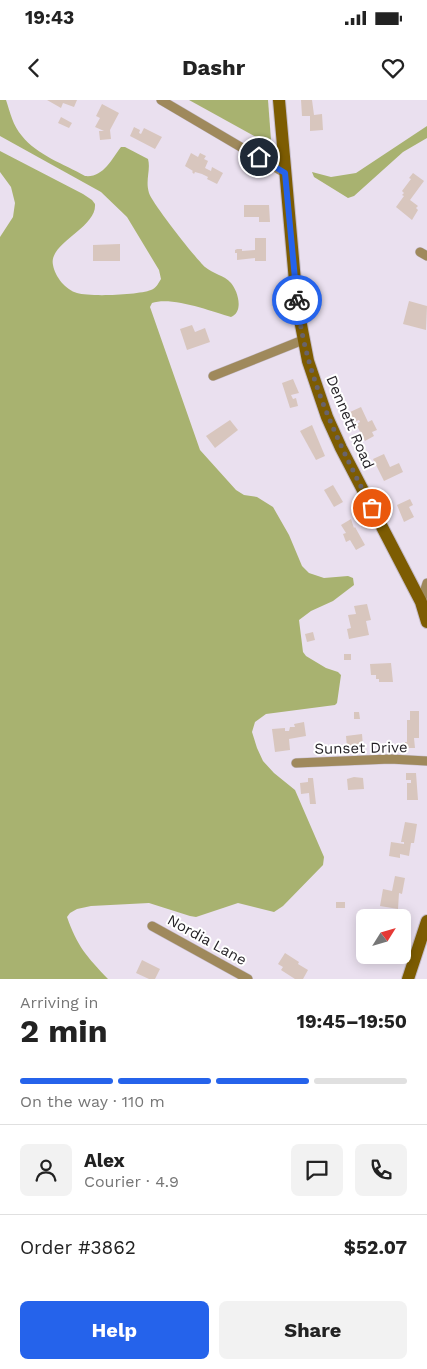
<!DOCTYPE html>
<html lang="en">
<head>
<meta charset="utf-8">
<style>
	:root { --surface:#fff; --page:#f2f2f2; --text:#222; --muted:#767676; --line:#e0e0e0; --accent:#2563eb }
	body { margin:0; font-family:"Work Sans",sans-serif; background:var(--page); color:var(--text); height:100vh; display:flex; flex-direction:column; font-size:19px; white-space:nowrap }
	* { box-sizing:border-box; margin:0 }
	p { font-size:16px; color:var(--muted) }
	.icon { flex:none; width:28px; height:28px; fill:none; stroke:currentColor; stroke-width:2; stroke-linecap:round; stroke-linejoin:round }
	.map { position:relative; height:879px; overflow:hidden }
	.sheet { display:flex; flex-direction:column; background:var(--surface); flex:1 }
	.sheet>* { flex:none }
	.needle { width:32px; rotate:53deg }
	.fabs { position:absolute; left:356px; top:809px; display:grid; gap:10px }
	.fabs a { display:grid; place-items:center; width:55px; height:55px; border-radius:8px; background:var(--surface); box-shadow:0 2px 12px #0003; font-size:25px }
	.pin { position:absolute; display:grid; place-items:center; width:42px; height:42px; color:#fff; margin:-21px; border:2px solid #fff; border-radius:50%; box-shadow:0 1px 5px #0007 }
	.courier { position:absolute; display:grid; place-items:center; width:50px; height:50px; margin:-25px; border:4px solid #2563eb; border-radius:50%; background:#fff; color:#222; box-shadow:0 1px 6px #0007 }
	.overview em { font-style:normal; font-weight:700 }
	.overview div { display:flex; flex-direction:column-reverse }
	.overview { display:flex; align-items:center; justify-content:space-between; height:85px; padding:0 20px }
	h1 { font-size:32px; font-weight:700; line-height:38px }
	.bar { display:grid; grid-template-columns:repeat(4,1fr); gap:8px 5px; align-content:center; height:60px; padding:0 20px }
	.bar i { height:6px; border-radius:4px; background:var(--line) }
	.bar .active { background:var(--accent) }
	.bar p { grid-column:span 4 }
	.line { display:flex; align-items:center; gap:12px; padding:0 20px; border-top:1px solid var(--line) }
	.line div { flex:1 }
	.round { display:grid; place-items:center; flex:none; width:52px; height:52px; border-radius:8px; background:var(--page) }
	.button { display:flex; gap:10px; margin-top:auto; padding:10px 20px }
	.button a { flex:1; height:58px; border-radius:8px; background:var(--accent); color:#fff; font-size:20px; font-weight:700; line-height:58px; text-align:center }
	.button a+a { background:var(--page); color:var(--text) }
	.status { display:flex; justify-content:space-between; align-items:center; height:35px; padding:0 25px; background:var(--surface); direction:ltr }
	.status svg { height:14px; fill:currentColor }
	header { display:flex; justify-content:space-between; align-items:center; height:65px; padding:0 20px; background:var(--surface); font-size:22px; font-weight:700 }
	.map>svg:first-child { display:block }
</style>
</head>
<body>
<div class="status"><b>19:43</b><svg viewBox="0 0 49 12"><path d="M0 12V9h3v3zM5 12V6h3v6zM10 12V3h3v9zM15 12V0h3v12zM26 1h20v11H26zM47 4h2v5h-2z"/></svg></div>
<header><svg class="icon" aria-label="back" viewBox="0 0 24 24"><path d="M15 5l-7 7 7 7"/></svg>Dashr<svg class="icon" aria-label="heart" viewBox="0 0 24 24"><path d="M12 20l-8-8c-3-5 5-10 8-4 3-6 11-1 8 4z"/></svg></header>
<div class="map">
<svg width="427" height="879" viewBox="0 0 427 879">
	<rect width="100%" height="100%" fill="#eae0ef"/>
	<g fill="#a8b270">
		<path d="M0,0H6C10,12 13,26 22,36C37,55 64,64 85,76C103,78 111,60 121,47H125L148,59C151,70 145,80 149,93C152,103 196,159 205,167C213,174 224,175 231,183C238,191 244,212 231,217C211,211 171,196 152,203L150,207L200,350L236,390L244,395L257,397L273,407L289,435L302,466L309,473L324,478L348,476L353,478L354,485L333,501L311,511L299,520L303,552L306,556L326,568L338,572L341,575L337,603L335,605L266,614L255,622L252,632L257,648L263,661L274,673L295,690L324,757L323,765L283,806L274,812L238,803L196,817L190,816L149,803L91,806L77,809L70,813L67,817C77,846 87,857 108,879H0V137L13,117L15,103L11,87L0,72V51L83,94L92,100L95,104C97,128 48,143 53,165C55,177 66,190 77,193C90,197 138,195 151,190C156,188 158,184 161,179L159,170L127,117L101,92L0,36Z"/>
		<path d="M189,0H268L271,40L265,42Z"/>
		<path d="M427,26V38L403,52L354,96L348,98L314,77L312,72L331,77L356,73Z"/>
	</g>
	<g fill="#d8c6be">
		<path d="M47,0H77L74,7L63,3L61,8Z"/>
		<path d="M301,0H312L314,15L322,14L323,30L310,31V16H302Z"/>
		<path d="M102,4L119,13L110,30L111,39L100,40L99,31H104L95,27L100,18L96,16Z"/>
		<path d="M61,17L72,23L69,28L58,23Z"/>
		<path d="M134,27L140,30L139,33L141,34L144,28L162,37L155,49L130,36Z"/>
		<path d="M191,53L198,57L200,53L206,56L204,59L208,61L205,68L211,71L212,67L223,73L217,84L207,79L208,77L202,74L195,72L194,74L192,72L193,71L185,66Z"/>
		<path d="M413,73L424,81L410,100L418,106L416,108L418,110L412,120L396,107L404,96L402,95L404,93L402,91L411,79L409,78Z"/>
		<path d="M244,105H269L270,122H259V117H244Z"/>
		<path d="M255,138H266V161H255V158L237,160V153H235V150L237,149H242V151L255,150Z"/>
		<path d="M120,144V161H93V145Z"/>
		<path d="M409,201L427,206L426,230L403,224Z"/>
		<path d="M192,225L195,232L205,228L210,242L187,250L180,229Z"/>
		<path d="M293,279L299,293L291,295L293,299L296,298L298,306L290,308L282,283Z"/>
		<path d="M361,307L368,322L372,320L377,330L372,332L374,336L365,341L356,324L360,322L359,320L354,322L350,312Z"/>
		<path d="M230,320L238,330L215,348L206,336Z"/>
		<path d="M312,325L325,356L316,360L300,331Z"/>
		<path d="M384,354L390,367L399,363L403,372L384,381L373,359Z"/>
		<path d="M333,385L343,402L334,407L324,390Z"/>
		<path d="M410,399L413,405L409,407L414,417L404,422L397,405Z"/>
		<path d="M351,419L354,428L355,427L365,445L356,450L350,440L346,442L343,434L346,433L341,425Z"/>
		<path d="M367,504L371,520L366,521L369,535L349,539L347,529L351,528L348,515L356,514L354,506Z"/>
		<path d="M313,532L315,540L307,542L305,534Z"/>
		<rect x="344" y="554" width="7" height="6"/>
		<path d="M391,563L393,582H379V579H376V575H371L370,564Z"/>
		<path d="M410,611H419V638H414L415,648H405V642H407V620H410Z"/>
		<path d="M354,612H359L360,619H354Z"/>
		<path d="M304,622L306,636L289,639L290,650L275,652L272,629L285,628V631H289L290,627H295L294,624Z"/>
		<path d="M362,634L363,646L347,647L346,636Z"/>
		<path d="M406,673H416L418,700H407V683H411V680H406Z"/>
		<path d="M354,677L363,678L364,689L348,690L347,679Z"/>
		<path d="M308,678H313L316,704H310L309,693L301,694L300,683L308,682Z"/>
		<path d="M405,722L417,724L414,743H411L409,756L400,754V758L389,756L391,742L404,744V742H401Z"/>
		<path d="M395,776L405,778L402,794L399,793L398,809L380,806L383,789L392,791Z"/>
		<rect x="336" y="802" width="9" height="6"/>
		<path d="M285,853L299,862L298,864L308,870L303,879H295L281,870L283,867L278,864Z"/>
		<path d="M142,860L160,869L155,879H149L136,873Z"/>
	</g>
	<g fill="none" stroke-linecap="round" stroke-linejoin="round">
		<defs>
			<g id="street">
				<path d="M161,0L285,73"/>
				<path d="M420,152L427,156"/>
				<path d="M213,276L303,240"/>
				<path d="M421,502L427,483"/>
				<path d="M296,663L390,659L427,661"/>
				<path d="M152,826L248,879"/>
			</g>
			<g id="secondary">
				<path d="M279,0L297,204L308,261L327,317L341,348L421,502L427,522"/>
				<path d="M408,879L427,821"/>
			</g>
		</defs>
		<use href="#street" stroke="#c6bdca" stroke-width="10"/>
		<use href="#secondary" stroke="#c6bdca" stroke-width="14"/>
		<use href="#street" stroke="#9f895c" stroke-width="9"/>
		<use href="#secondary" stroke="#7d5c02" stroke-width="12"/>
	</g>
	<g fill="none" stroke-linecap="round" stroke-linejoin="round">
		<path stroke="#68636b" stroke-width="5" stroke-dasharray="0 9" d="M297,200C305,276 338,342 372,408"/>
		<path stroke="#2563eb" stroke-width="6" d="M259,57L285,73L297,200"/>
	</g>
	<g text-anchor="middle" stroke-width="4" stroke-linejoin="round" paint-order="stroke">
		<g font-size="15" fill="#221f24" stroke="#fff">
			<text transform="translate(350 322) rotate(67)" y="5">Dennett Road</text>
			<text transform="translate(361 648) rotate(-1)" y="5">Sunset Drive</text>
			<text transform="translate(207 840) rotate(29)" y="5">Nordia Lane</text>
		</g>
	</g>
</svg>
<div class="fabs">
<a><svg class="needle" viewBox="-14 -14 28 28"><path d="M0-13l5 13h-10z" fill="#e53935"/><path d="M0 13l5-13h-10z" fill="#767676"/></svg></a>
</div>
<div class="pin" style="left:372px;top:408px;background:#ea580c"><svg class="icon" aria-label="bag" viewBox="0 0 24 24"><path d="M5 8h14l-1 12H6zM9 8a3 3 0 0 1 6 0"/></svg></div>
<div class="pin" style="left:259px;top:57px;background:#1f2937"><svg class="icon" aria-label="home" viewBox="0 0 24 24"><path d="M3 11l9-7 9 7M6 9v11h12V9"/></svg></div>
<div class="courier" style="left:297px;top:200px"><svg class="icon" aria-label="bike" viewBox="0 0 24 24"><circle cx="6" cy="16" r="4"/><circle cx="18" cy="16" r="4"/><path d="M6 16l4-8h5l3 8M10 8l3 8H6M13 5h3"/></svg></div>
</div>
<section class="sheet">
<div class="overview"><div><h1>2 min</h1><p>Arriving in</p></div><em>19:45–19:50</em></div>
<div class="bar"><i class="active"></i><i class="active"></i><i class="active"></i><i></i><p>On the way · 110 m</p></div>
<div class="line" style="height:90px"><a class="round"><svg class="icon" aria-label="person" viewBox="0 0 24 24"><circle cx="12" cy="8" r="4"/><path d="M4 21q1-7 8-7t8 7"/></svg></a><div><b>Alex</b><p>Courier · 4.9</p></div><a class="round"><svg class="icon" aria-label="chat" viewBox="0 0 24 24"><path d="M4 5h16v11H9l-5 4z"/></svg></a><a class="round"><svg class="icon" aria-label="phone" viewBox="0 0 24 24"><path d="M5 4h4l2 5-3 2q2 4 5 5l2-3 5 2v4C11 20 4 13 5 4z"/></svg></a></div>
<div class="line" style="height:65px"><div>Order #3862</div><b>$52.07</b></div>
<div class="button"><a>Help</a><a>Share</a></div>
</section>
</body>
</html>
